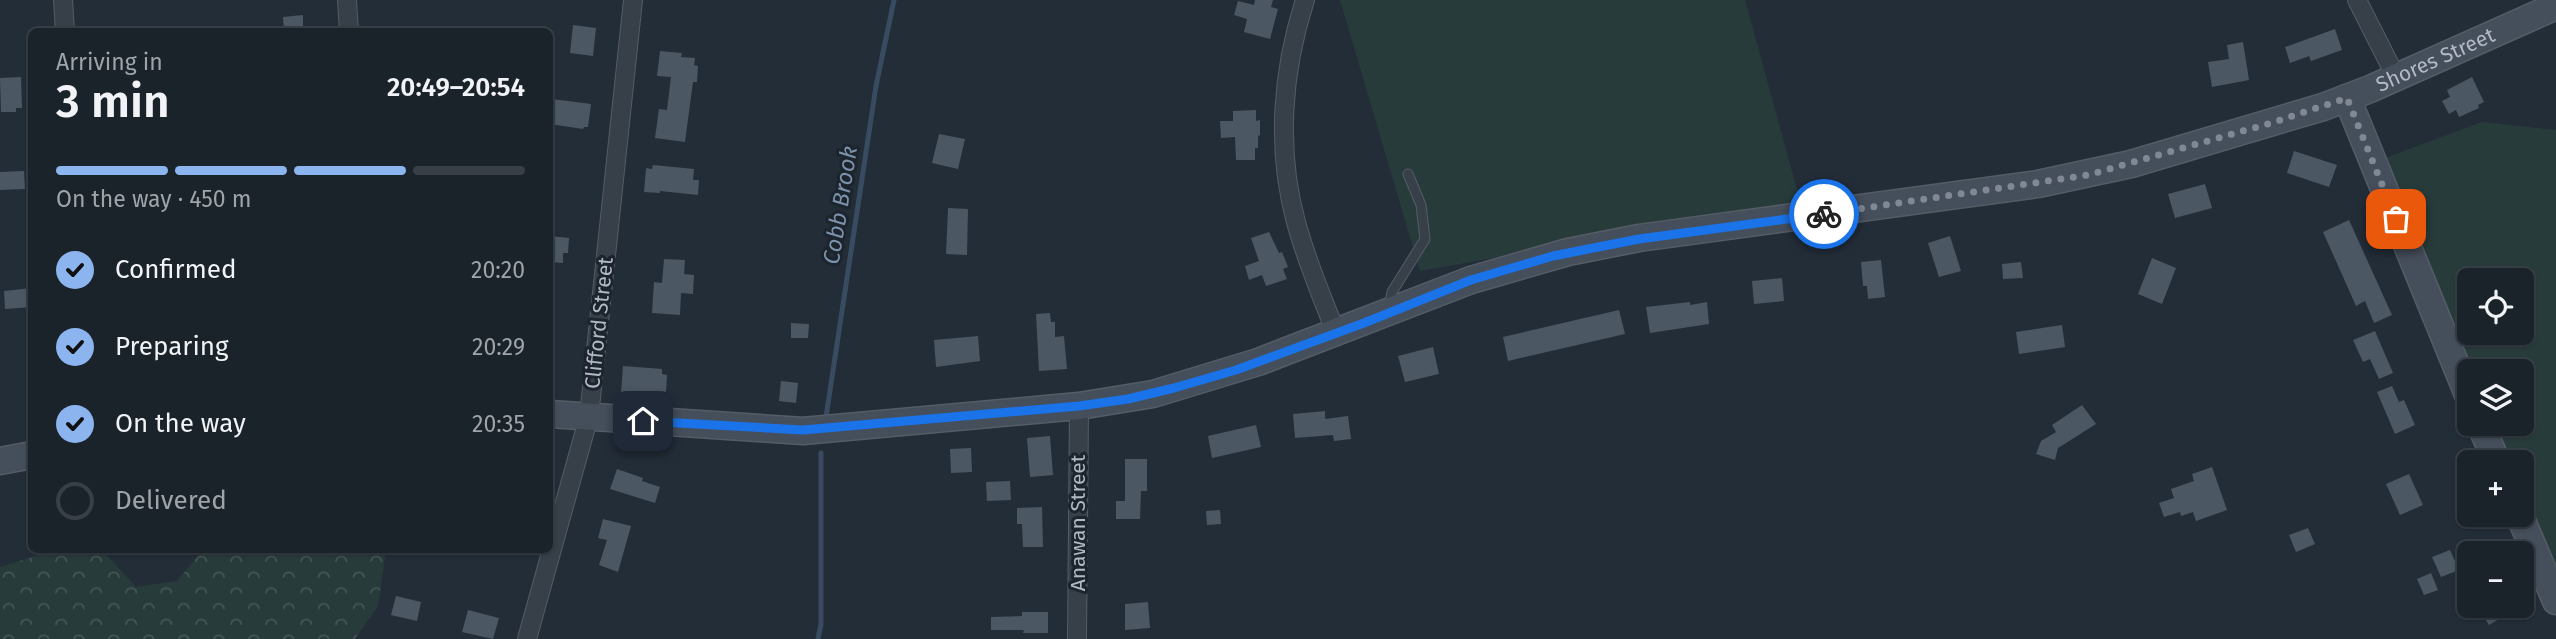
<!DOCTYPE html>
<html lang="en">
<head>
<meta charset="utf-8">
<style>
	:root { --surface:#1a222a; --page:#232a32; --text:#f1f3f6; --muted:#9fa4a8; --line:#383f47; --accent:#8cb5f0 }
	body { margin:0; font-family:"Fira Sans",sans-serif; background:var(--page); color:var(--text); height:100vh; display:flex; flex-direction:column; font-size:26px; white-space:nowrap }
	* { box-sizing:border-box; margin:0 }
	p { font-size:23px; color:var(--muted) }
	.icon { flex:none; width:38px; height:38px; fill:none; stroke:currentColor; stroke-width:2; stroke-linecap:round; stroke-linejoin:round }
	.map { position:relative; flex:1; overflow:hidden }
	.drawer { position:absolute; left:28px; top:28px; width:525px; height:525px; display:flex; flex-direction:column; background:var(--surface); border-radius:10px; box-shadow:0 2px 5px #0004,0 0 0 2px var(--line) }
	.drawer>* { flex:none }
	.fabs { position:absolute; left:2457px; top:268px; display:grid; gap:14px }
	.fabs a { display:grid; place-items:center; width:77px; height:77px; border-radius:10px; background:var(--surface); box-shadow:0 2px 5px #0004,0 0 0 2px var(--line); font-size:35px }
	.pin { position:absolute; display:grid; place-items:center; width:60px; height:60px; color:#fff; margin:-30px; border-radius:14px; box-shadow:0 4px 10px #0006 }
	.courier { position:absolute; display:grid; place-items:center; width:70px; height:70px; margin:-35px; border:5px solid #1a73e8; border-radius:50%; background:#fff; color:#222; box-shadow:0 2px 9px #0007 }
	.head em { font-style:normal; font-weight:600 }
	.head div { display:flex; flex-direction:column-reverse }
	.head { display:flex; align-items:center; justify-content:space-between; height:119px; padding:0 28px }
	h1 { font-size:46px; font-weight:600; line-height:52px }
	.bar { display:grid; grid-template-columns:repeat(4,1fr); gap:10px 7px; align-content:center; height:84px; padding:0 28px }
	.bar i { height:9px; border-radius:5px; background:var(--line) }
	.bar .on { background:var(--accent) }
	.bar p { grid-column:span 4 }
	ol { padding:0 28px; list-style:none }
	li { display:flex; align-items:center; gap:21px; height:77px }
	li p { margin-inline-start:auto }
	li .icon { padding:7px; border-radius:50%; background:var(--accent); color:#111; stroke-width:4 }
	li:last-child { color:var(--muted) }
	li i { width:38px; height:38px; border:4px solid var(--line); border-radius:50% }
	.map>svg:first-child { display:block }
</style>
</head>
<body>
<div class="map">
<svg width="2556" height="639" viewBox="0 0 2556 639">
	<defs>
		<pattern id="forest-crowns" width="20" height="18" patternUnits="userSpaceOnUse" patternTransform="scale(1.75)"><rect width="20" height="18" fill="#283b3b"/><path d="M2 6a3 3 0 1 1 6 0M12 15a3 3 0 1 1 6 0" fill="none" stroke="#455556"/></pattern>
	</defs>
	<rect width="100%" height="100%" fill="#232d38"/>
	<g fill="#283b3b" fill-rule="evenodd">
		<path d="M1340,0H1745L1801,204L1420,271Z"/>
		<path d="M2482,122L2556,130V571L2522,486V462H2511L2495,424H2522V371H2472L2380,160ZM2469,280H2522V332H2469Z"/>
	</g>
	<path fill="url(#forest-crowns)" d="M55,550L104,552L136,587L177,581L203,550H386L378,606L355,639H0V567Z"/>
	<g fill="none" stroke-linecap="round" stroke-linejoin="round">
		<g stroke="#394b60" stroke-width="5">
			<path d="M826,417L876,86L894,0"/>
			<path d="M818,639L821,624V453"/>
		</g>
	</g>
	<g fill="#4c5764">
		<path d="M1255,0H1273L1271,7L1278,9L1270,39L1244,32L1247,19L1234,15L1238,1L1254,5Z"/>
		<path d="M303,15V32H284L283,17Z"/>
		<path d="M573,25L596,28L593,56L570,53Z"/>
		<path d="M2335,29L2342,50L2311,61L2309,56L2290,63L2285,47Z"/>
		<path d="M2243,42L2249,80L2212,87L2208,62L2229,59L2227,45Z"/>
		<path d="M660,51L682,53L681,57L695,58L694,65L698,66L697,82H693L685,142L655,138L659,109L667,110L671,77L657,76Z"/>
		<path d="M21,77L22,108H16V112H1L0,78Z"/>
		<path d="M2472,77L2484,102L2478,105L2479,108L2459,117L2456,110L2449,114L2442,101L2450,97L2447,90Z"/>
		<path d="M552,99L591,104L588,127H584L583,129L550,124Z"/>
		<path d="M1256,110V121L1260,120V135L1258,136V148H1255V160H1236L1235,137L1221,138L1220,121H1233V111Z"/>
		<path d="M939,134L965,139L958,169L932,163Z"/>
		<path d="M2294,151L2337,165L2329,187L2287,173Z"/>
		<path d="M653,165L694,169L693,180H699L698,195L660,191V193L644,192L646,168L652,169Z"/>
		<path d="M24,171L25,189L0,190V172Z"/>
		<path d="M2205,184L2212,208L2175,218L2168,194Z"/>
		<path d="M948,208L968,209L967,255L946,254Z"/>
		<path d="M2349,220L2392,315L2374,323L2365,301L2356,306L2323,232Z"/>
		<path d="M1269,232L1279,253L1282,252L1288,267L1283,269L1287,279L1266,286L1262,275L1249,280L1245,266L1259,261L1251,238Z"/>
		<path d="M550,236L569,238L568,253H563V263L550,262Z"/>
		<path d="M1950,236L1961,271L1939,277L1928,243Z"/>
		<path d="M2152,258L2176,268L2162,304L2138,294Z"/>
		<path d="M664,259L685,260L684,274L694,275L693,294L681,293L680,315L652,313L654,282L662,283Z"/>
		<path d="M1881,260L1885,297L1868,299L1867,286H1863L1861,262Z"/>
		<path d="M2021,262L2023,278L2003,279L2002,264Z"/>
		<path d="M1782,278L1784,301L1754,304L1752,281Z"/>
		<path d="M32,288V307L5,309L4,291Z"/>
		<path d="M1690,302V305L1707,302L1709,324L1650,333L1646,307Z"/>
		<path d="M1619,310L1625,334L1508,361L1503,337Z"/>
		<path d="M1050,313L1051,322H1055V337L1064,336L1067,369L1039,371L1036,314Z"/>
		<path d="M791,323L809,324L808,338H791Z"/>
		<path d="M2062,325L2065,347L2019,354L2016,332Z"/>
		<path d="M2375,331L2393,373L2379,379L2370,359L2363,362L2353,340Z"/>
		<path d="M978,336L980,361L936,367L934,340Z"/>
		<path d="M1433,347L1439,374L1405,382L1398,356Z"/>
		<path d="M623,366L662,369V374L667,375L666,392L661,391V395L621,393Z"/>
		<path d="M781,381L798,383L796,403L779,401Z"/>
		<path d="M2392,386L2399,402L2404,400L2415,425L2395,434L2377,392Z"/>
		<path d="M2082,405L2096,424L2058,448L2055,460L2036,454L2041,441L2056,432L2052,425Z"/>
		<path d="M1325,411V419L1348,416L1351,439L1334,441L1333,435L1295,438L1293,414Z"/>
		<path d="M1256,425L1261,447L1212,458L1208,436Z"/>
		<path d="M1050,436L1053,475L1030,477L1027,438Z"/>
		<path d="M971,448L972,472L951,473L950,449Z"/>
		<path d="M1125,459H1147V491H1141L1140,519H1116V501H1125Z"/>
		<path d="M2212,467L2227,510L2196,521L2193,512L2181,516L2180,512L2164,517L2159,503L2174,498L2171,489L2194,481L2192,474Z"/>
		<path d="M617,469L643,478L642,481L660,487L655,503L610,489Z"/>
		<path d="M2409,474L2423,505L2400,515L2386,484Z"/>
		<path d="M1010,481L1011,500L987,501L986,482Z"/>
		<path d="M1042,507L1043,547H1023L1022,524H1017V508Z"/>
		<path d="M1220,510L1221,524L1207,525L1206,511Z"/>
		<path d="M603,519L631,526L618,572L599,565L607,540L598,538Z"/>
		<path d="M2308,528L2315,544L2296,552L2289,535Z"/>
		<path d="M2450,550L2459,570L2441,577L2432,557Z"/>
		<path d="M2431,573L2438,590L2424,595L2417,579Z"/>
		<path d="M396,596L421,602L417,621L391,615Z"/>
		<path d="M1148,602L1150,628L1125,630V604Z"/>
		<path d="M2477,606H2521L2489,625Z"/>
		<path d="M468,610L499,618L493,639L462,632Z"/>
		<path d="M1022,612H1048V633H1023L1024,630H991V617L1022,616Z"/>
	</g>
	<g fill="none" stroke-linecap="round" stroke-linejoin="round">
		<defs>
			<path id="lane" d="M1389,308L1392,292L1425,239L1421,205L1408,174"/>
			<g id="street">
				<path d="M63,0L65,32"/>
				<path d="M347,0L349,32"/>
				<path d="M1305,0C1282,71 1276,149 1296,222C1306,260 1322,297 1336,333"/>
				<path d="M2357,0L2396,77"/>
				<path d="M527,639L589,416L633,0"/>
				<path d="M1077,639L1079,406"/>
			</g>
			<g id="secondary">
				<path d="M2347,98L2469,397"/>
				<path id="s1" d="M550,414L803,431L1079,406L1153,394L1258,362L1471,280L1568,252L1639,238L2038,184L2131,164L2323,107L2370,89L2556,6"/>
				<path d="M2480,424L2497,462"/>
				<path d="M0,461L32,455"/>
				<path d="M2519,514L2556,601"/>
			</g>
		</defs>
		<use href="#lane" stroke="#555c66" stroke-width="11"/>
		<use href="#street" stroke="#555c66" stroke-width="20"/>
		<use href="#secondary" stroke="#555c66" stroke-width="29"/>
		<use href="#lane" stroke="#373f49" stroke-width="9"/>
		<use href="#street" stroke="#373f49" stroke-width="18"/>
		<use href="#secondary" stroke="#454e5b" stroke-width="26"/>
	</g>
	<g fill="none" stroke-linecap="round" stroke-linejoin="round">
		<path stroke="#808894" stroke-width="7" stroke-dasharray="0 12.6" d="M1824,214L2088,175L2271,123L2347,98L2396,219"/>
		<path stroke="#1a73e8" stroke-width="9" d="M643,421L803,430L1079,406L1128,399L1174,388L1236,370L1364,323L1471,280L1553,256L1639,239L1824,214"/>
	</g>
	<g text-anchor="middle" stroke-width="6" stroke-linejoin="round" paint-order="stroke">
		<g font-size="21" fill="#b2b9c5" stroke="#1c242d">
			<text dy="7" stroke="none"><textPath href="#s1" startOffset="1937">Shores Street</textPath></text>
			<text transform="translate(599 323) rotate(-84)" y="7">Clifford Street</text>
			<text transform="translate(1078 523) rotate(-90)" y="7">Anawan Street</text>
		</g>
		<g font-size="23" font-style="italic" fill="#7c91aa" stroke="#1c242d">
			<text transform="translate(840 205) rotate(-81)" y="8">Cobb Brook</text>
		</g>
	</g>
</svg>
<div class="fabs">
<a><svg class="icon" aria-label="locate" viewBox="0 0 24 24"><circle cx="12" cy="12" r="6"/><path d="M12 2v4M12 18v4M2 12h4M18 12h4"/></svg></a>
<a><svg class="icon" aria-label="layers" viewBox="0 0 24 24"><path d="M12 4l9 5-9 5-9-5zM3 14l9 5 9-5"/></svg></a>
<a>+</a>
<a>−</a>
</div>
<div class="pin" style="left:2396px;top:219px;background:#ea580c"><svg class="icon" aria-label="bag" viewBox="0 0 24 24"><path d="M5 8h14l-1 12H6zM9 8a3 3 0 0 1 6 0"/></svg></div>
<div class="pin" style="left:643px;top:421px;background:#1f2937"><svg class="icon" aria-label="home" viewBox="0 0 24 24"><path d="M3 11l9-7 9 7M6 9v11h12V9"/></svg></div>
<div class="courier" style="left:1824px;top:214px"><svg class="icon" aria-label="bike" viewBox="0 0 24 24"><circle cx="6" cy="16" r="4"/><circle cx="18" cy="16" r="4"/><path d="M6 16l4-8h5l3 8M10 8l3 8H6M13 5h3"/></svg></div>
<section class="drawer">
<div class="head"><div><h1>3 min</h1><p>Arriving in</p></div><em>20:49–20:54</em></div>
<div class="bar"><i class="on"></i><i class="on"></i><i class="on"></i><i></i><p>On the way · 450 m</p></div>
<ol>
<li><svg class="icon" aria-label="check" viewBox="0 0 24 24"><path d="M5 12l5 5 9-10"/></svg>Confirmed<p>20:20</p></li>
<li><svg class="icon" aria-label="check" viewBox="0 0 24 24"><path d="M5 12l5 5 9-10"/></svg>Preparing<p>20:29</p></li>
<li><svg class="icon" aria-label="check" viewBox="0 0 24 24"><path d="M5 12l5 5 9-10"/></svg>On the way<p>20:35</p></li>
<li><i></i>Delivered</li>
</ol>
</section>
</div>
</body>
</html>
